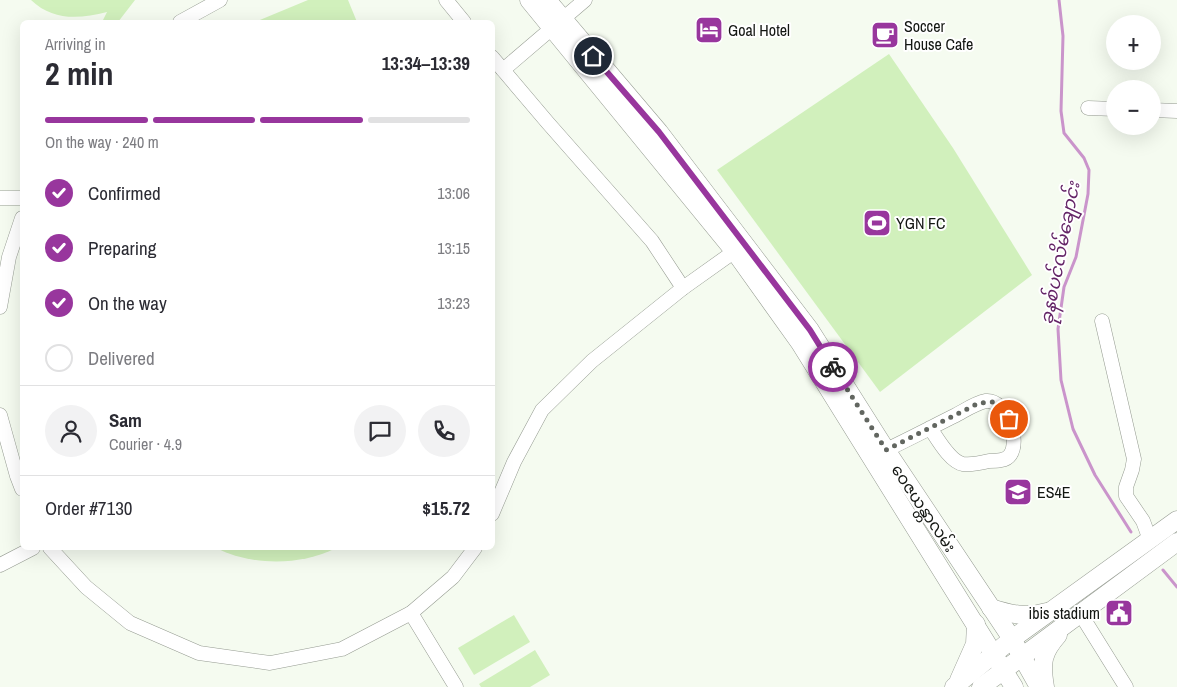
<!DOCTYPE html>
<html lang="en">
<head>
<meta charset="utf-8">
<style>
	:root { --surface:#fff; --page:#f2f2f3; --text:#2b2b33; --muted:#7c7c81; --line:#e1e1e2; --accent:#98369d }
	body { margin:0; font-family:"Archivo Narrow","Noto Sans Myanmar",sans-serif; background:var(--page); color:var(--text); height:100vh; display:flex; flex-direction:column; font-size:19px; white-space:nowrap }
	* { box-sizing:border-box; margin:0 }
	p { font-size:16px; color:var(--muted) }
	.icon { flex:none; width:28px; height:28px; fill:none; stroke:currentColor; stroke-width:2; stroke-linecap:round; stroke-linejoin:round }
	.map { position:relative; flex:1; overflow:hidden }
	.sheet { position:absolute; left:20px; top:20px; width:475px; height:530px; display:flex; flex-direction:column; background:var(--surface); border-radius:8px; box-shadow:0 5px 20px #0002 }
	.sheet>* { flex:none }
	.tools { position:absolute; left:1106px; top:15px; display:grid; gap:10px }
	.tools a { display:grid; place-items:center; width:55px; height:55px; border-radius:50%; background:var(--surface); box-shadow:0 5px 20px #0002; font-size:25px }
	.pin { position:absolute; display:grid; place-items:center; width:42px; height:42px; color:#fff; margin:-21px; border:2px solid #fff; border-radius:50%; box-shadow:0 1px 5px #0007 }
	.courier { position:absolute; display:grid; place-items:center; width:50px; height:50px; margin:-25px; border:4px solid #98369d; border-radius:50%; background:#fff; color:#222; box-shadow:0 1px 6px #0007 }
	.summary em { font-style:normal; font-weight:700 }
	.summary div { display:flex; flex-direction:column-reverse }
	.summary { display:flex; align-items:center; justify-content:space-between; height:85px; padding:0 25px }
	h1 { font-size:32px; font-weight:700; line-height:38px }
	.bar { display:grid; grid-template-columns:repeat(4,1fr); gap:8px 5px; align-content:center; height:60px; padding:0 25px }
	.bar i { height:6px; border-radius:4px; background:var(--line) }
	.bar .on { background:var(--accent) }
	.bar p { grid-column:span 4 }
	.line { display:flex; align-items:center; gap:12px; padding:0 25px; border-top:1px solid var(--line) }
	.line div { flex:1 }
	.round { display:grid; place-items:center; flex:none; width:52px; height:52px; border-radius:26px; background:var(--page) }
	ol { padding:0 25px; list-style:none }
	li { display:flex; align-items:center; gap:15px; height:55px }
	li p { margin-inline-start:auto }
	li .icon { padding:5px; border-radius:50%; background:var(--accent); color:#fff; stroke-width:4 }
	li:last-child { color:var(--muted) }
	li i { width:28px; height:28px; border:2px solid var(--line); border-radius:50% }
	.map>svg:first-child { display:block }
</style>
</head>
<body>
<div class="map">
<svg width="1177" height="687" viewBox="0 0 1177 687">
	<rect width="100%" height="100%" fill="#f5fbf0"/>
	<g fill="#d1f0bc">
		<path d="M31,0H135L118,22H102L107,12C79,19 53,21 31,0Z"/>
		<path d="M308,0H348L357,22H255Z"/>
		<path d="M889,54L953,148L1032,275L880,392L717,170Z"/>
		<path d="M216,548H336C300,566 252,566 216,548Z"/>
		<path d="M514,615L530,642L474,675L458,648Z"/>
		<path d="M535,650L550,675L530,687H481L479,684Z"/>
	</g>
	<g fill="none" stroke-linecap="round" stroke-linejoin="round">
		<g stroke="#ca94cb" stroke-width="3">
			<path d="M1059,0L1063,36L1061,111L1064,133L1084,158L1089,170L1088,194L1076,257L1064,287L1058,329L1061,380L1073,429L1095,475L1131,532"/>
			<path d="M1163,570L1177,587"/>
		</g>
		<defs>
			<g id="minor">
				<path d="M446,0L464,22"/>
				<path d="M180,22L220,0"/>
				<path d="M492,57L548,123L652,241L683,288"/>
				<path d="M503,70L585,0"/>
				<path d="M1088,108L1115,109"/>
				<path d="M1152,110L1177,111"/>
				<path d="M0,198H22"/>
				<path d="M0,307L9,257L22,218"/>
				<path d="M1102,321L1134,459L1132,470L1126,487V496L1143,521L1150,540"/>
				<path d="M0,415L17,476L22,489"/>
				<path d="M886,450C909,439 932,427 954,416C964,411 975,403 986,401C1006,399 1021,440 1010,455C1006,461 996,461 989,461C981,463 971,465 963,464C950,462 937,438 930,428"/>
				<path d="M492,514L514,462L542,410L592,361L683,288L742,246"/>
				<path d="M50,548L86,587L130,623L199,653L270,663L342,649L411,613L453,577L475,548"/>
				<path d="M0,565L33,548"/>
				<path d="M411,613L456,687"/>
				<path d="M1080,613L1126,687"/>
			</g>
			<g id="major">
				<path d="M529,0L735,252L800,343L1014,687"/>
				<path d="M547,0L659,132L810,330L886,450L1012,639L1039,687"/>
				<path d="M991,608C1010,614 1026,618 1046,612"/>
				<path d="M959,680L975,644L976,624"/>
				<path d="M954,687L1012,639L1177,520"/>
				<path d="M981,687L1177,542"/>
				<path d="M1045,687C1041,663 1042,653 1058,635"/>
			</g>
		</defs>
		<use href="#minor" stroke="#959b91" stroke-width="15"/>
		<use href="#major" stroke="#959b91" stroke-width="19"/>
		<use href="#minor" stroke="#fff" stroke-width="14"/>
		<use href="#major" stroke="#fff" stroke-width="18"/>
	</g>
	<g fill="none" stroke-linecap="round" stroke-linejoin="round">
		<path stroke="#626660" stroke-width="5" stroke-dasharray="0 9" d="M833,367L886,450L979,403L994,402L1004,410L1009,419"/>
		<path stroke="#98369d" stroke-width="6" d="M593,56L659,132L810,330L833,367"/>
	</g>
	<defs>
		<symbol id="hotel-square" viewBox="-11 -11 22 22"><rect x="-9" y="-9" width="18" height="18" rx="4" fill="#98369d" stroke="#fff"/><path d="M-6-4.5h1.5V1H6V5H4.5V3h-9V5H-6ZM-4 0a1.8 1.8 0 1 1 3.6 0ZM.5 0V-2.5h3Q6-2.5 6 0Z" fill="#fff"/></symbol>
		<symbol id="cafe-square" viewBox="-11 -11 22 22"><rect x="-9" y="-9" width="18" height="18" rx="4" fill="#98369d" stroke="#fff"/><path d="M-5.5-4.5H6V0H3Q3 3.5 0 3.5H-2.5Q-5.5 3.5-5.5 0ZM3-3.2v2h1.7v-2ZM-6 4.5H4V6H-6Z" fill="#fff"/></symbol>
		<symbol id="stadium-square" viewBox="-11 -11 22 22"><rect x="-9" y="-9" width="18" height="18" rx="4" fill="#98369d" stroke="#fff"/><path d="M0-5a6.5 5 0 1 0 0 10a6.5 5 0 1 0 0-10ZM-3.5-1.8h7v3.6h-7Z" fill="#fff"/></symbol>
		<symbol id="school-square" viewBox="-11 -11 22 22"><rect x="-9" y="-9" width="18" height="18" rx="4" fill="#98369d" stroke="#fff"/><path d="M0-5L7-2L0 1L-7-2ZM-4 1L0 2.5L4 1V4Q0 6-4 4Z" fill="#fff"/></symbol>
		<symbol id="civic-square" viewBox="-11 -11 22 22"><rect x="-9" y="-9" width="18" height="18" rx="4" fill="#98369d" stroke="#fff"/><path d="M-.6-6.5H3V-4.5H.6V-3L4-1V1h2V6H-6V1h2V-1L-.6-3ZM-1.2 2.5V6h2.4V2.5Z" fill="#fff"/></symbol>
	</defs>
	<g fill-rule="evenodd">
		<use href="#hotel-square" x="693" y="14" width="32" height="32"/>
		<use href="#cafe-square" x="869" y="19" width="32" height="32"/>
		<use href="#stadium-square" x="861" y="207" width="32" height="32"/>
		<use href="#school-square" x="1002" y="476" width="32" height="32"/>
		<use href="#civic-square" x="1103" y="597" width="32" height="32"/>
	</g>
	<g text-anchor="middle" stroke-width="4" stroke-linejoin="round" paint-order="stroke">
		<g font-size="16" fill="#131612" stroke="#fff" text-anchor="start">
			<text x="904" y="32">Soccer<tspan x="904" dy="18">House Cafe</tspan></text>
			<text x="728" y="36">Goal Hotel</text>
			<text x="896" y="229">YGN FC</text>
			<text x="1037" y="498">ES4E</text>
			<text x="1100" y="619" text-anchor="end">ibis stadium</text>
		</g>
		<g font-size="16" fill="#131612" stroke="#fff">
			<text transform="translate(924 508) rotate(56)" y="6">ဝေဇယန္တာလမ်း</text>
		</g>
		<g font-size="18" font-style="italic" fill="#642567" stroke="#fff">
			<text transform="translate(1060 253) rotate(-79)" y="6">ခုနစ်ပင်လိမ်ချောင်း</text>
		</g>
	</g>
</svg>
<div class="tools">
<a>+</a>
<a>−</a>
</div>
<div class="pin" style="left:1009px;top:419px;background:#ea580c"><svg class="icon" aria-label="bag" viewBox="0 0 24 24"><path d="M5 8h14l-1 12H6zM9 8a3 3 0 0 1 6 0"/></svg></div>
<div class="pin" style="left:593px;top:56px;background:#1f2937"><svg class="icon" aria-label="home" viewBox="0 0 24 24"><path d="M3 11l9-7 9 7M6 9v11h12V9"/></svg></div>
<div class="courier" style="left:833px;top:367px"><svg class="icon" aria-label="bike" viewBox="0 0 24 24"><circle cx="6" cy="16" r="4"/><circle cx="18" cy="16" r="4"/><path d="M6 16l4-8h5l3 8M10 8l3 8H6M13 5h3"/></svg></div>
<section class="sheet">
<div class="summary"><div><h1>2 min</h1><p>Arriving in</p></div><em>13:34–13:39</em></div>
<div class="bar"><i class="on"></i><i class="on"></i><i class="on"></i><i></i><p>On the way · 240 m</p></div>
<ol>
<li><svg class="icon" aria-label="check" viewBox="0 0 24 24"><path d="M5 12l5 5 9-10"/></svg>Confirmed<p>13:06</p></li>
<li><svg class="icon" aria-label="check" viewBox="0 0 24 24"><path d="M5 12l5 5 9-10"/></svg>Preparing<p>13:15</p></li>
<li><svg class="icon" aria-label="check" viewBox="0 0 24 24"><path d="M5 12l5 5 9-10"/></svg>On the way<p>13:23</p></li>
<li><i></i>Delivered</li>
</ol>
<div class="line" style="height:90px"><a class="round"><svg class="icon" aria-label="person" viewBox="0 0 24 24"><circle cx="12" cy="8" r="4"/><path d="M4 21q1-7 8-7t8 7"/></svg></a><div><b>Sam</b><p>Courier · 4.9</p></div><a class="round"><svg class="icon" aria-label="chat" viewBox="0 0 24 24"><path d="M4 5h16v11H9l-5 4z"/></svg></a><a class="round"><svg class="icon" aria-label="phone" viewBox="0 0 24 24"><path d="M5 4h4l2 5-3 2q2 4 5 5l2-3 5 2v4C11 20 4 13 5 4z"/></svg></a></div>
<div class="line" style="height:65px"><div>Order #7130</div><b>$15.72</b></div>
</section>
</div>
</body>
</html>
